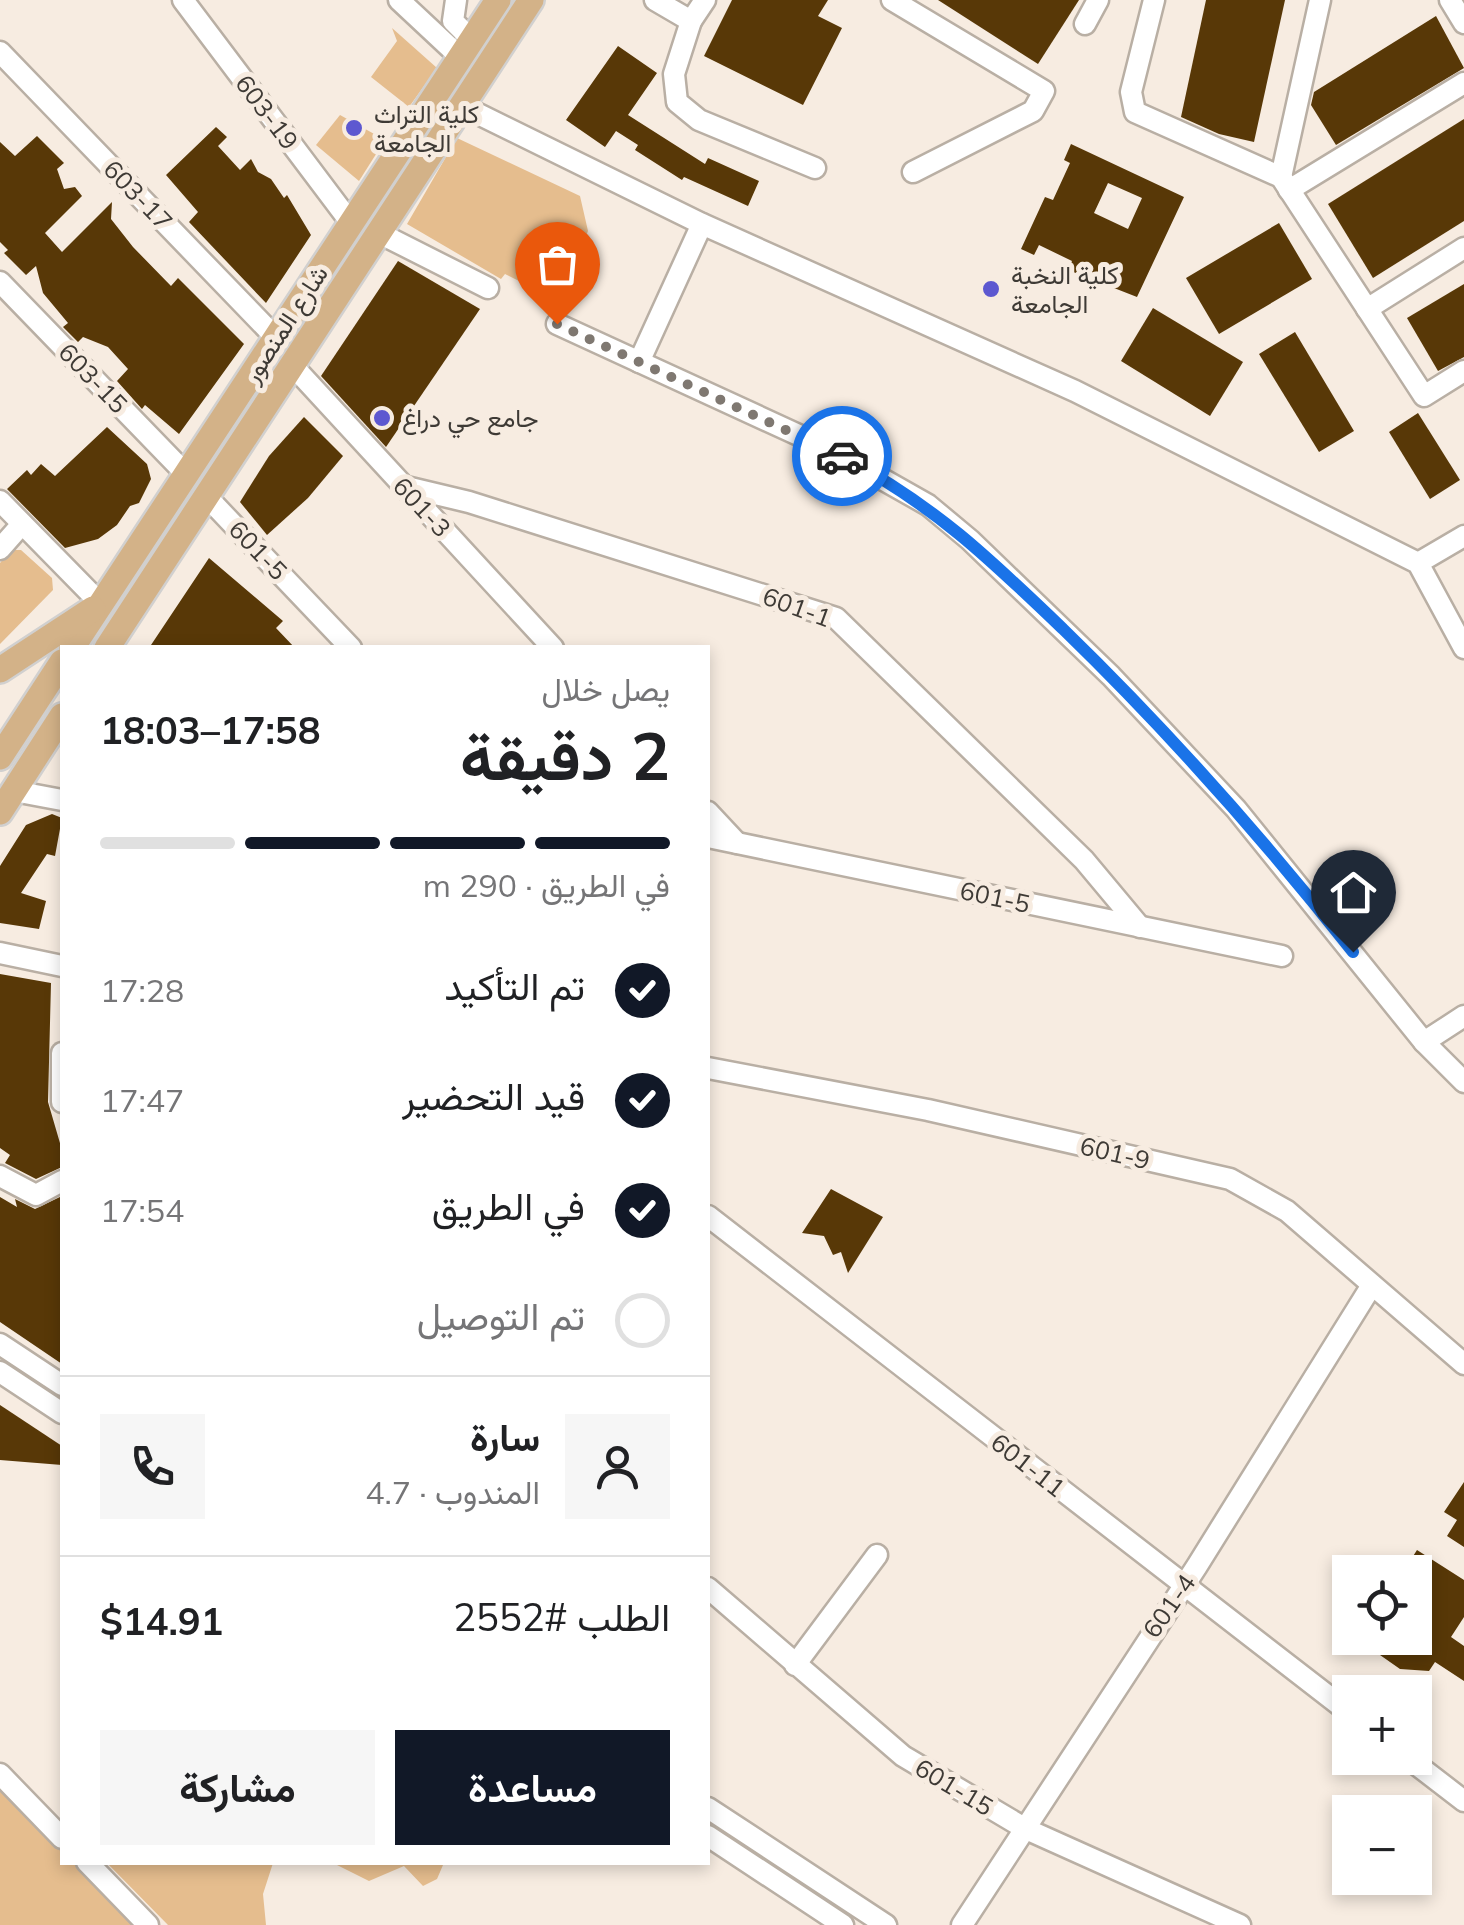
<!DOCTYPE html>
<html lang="ar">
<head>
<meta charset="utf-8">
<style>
	:root { --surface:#fff; --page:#f6f6f6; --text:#202124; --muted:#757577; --line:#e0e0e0; --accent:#111827 }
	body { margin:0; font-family:Mulish,Vazirmatn,sans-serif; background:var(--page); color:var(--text); direction:rtl; height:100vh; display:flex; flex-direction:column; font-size:38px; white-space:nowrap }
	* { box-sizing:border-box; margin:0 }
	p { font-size:32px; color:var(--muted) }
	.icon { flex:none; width:55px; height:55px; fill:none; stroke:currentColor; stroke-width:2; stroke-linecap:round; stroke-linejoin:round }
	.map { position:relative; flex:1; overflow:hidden; direction:ltr }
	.side { position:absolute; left:60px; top:645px; width:650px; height:1220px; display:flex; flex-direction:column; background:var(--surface); border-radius:0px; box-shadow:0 5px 15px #0003; direction:rtl }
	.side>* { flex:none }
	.tools { position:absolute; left:1332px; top:1555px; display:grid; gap:20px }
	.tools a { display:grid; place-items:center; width:100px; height:100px; border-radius:0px; background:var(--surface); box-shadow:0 5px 15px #0003; font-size:50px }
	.pin { position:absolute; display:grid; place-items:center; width:85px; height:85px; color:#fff; margin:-102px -42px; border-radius:50% 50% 50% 0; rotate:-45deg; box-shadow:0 0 10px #0007 }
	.pin .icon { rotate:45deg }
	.courier { position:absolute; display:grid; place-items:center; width:100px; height:100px; margin:-50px; border:8px solid #1a73e8; border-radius:50%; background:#fff; color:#222; box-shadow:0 2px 12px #0007 }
	.head em { font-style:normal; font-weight:700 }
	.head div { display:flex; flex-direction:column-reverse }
	.head { display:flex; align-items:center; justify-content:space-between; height:170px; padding:0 40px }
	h1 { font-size:65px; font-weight:700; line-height:75px }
	.bar { display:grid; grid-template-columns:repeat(4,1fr); gap:15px 10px; align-content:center; height:120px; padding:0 40px }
	.bar i { height:12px; border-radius:8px; background:var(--line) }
	.bar .current { background:var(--accent) }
	.bar p { grid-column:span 4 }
	.line { display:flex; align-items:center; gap:25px; padding:0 40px; border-top:2px solid var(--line) }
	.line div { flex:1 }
	.round { display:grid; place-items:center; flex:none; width:105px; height:105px; border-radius:0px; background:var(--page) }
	ol { padding:0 40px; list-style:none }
	li { display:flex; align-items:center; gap:30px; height:110px }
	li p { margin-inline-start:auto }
	li .icon { padding:10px; border-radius:50%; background:var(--accent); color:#fff; stroke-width:4 }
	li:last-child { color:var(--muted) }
	li i { width:55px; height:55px; border:5px solid var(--line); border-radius:50% }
	.button { display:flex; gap:20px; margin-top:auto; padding:20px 40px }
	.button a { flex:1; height:115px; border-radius:0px; background:var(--accent); color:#fff; font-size:40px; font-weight:700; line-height:115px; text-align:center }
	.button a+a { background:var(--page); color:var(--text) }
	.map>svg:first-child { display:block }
</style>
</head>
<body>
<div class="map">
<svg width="1464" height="1925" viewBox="0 0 1464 1925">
	<rect width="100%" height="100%" fill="#f7ece1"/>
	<g fill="#e5bd8e">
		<path d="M392,28L437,68L409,107L371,77L397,41Z"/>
		<path d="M340,115L385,140L359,181L316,145Z"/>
		<path d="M457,138L580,196L588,231L571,271L555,278L545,294L505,274L501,279L407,224Z"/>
		<path d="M11,550H21L52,578L53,590L0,644V563Z"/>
		<path d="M0,1789L62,1851V1862L74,1863L136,1925H0Z"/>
		<path d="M107,1863H273L263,1894L266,1925H168Z"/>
		<path d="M333,1863H450L443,1865L437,1879L423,1886L404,1866L369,1881Z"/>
	</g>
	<g fill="#583807" fill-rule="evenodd">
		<path d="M732,0H828L818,16L842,28L803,105L704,56Z"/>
		<path d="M938,0H1079L1038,64Z"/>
		<path d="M1206,0H1285L1254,142L1219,134L1181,117Z"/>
		<path d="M1436,16L1464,68L1336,145L1311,105L1314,92Z"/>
		<path d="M618,46L657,73L628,115L705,164L708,158L759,181L748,206L684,177L682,180L635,150L638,145L616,131L605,147L566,120Z"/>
		<path d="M1464,119V221L1373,278L1328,204Z"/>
		<path d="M216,127L227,137L218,146L240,170L251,159L258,172L271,179L284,198L287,195L311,235L266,303L189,222L198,212L166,175Z"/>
		<path d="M37,136L64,163L57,169L64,189L75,187L82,196L45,233L62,252L112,202L111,219L133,247L171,286L178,278L244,344L179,434L145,405L142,409L117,381L128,369L108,347L83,337L78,342L63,327L68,323L43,293L36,266L26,275L4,253L8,250L0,242V142L15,156Z"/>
		<path d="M1071,144L1184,197L1137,297L1068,270L1072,261L1039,245L1034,255L1021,249L1045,197L1053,200L1070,163L1064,160ZM1108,183L1142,198L1128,229L1094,213Z"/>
		<path d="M1279,223L1312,279L1219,334L1186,278Z"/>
		<path d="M398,261L480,309L386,447L321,376Z"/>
		<path d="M1464,284V357L1438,371L1407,318Z"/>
		<path d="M1153,308L1243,362L1210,416L1121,361Z"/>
		<path d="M1295,332L1354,431L1319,452L1259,354Z"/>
		<path d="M1418,413L1460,480L1430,499L1389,432Z"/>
		<path d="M304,417L343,456L308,498L267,535L240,502L269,456Z"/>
		<path d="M107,427L147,464L151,479L139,503L130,506L117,525L98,539L65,548L7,489L27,470L31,475L41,464L55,476Z"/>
		<path d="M209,558L283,621L276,628L295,648H149Z"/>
		<path d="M52,814L62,818L55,856L47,854L21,893L46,901L39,929L0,923V866L26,825Z"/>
		<path d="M0,974L51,983L48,1102L62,1150V1167L36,1179L5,1163L10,1155L0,1148Z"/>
		<path d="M831,1189L883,1217L848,1273L841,1252L833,1255L824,1236L802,1233Z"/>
		<path d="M62,1196V1364L0,1322V1197L17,1207L15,1199L35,1209Z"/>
		<path d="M0,1405L62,1446V1465L0,1460Z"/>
		<path d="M1464,1482V1547L1447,1536L1457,1520L1444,1512Z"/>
		<path d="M1417,1550L1464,1580V1617L1451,1637L1464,1646V1681L1435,1662L1429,1671L1400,1669L1380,1655L1366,1638H1415V1572H1403Z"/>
	</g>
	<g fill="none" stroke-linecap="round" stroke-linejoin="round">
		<defs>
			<g id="minor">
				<path d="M183,0L351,223"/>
				<path d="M399,0L460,57"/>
				<path d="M456,0L453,21L472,40"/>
				<path d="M655,0L691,21L674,74L677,102L699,120L815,168"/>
				<path d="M892,0L1044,91L1033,111L913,172"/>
				<path d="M1154,0L1131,92L1135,112L1281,177L1424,396L1464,371"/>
				<path d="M1450,0L1464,23"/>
				<path d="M691,21L705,0"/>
				<path d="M1085,24L1098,0"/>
				<path d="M0,52L276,338"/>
				<path d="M462,106L702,224L1075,391L1418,563L1464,648"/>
				<path d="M1281,177L1320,0"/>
				<path d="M1289,190L1464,83"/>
				<path d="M379,233L488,288"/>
				<path d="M0,282L186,474"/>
				<path d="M1367,309L1464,248"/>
				<path d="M557,324L829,449L928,505L970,540L1111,676L1236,809L1424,1042L1464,1082"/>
				<path d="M639,362L702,224"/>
				<path d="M292,365L553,648"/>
				<path d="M402,486L469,502L836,618L1084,860L1140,927"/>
				<path d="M206,496L351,648"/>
				<path d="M0,501L101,604"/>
				<path d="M0,549L22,524"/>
				<path d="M1418,563L1464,536"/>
				<path d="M14,791L62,800"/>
				<path d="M708,812L737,843"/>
				<path d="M708,837L1282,956"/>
				<path d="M0,953L62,966"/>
				<path d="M1424,1042L1464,1016"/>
				<path d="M62,1053V1102"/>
				<path d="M708,1068L928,1110L1230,1179L1287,1211L1464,1364"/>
				<path d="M0,1176L36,1195L62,1181"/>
				<path d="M708,1216L1350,1713"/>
				<path d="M0,1344L62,1385"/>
				<path d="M0,1372L62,1413"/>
				<path d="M708,1588L903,1756L1026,1829L1240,1925"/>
				<path d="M795,1665L877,1555"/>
				<path d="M1408,1758L1464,1801"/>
				<path d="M0,1774L62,1838"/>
				<path d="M708,1808L886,1925"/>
				<path d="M708,1836L843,1925"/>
				<path d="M87,1862L148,1925"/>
				<path d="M962,1925L1197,1566L1372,1285"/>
			</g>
			<g id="major">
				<path d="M72,648L498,0"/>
				<path d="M107,648L531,0"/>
				<path d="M0,670L93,609"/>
				<path d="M0,757L62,662"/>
				<path d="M0,812L62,716"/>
			</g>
		</defs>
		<use href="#minor" stroke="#b9afa4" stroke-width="25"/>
		<use href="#major" stroke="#d1d0cf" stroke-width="30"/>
		<use href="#minor" stroke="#fff" stroke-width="20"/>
		<use href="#major" stroke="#d3b288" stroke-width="25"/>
	</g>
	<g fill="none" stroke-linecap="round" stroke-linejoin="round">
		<path stroke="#7f7871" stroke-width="10" stroke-dasharray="0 18" d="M557,324L842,456"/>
		<path stroke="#1a73e8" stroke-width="12" d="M842,456C935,506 988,557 1063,629C1167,730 1263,838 1353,952"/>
	</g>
	<g fill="#5d58d0" stroke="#f7ece1" stroke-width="4">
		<circle cx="354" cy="128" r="10"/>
		<circle cx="991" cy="289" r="10"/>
		<circle cx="382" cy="418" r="10"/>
	</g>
	<g text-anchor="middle" stroke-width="10" stroke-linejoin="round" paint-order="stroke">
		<g font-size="25" fill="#3e3a35" stroke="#f7ece1">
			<text transform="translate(267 112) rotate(53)" y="9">603-19</text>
			<text transform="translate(138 195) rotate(46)" y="9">603-17</text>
			<text transform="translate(285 324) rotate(-57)" y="9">شارع المنصور</text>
			<text transform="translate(93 378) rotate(46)" y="9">603-15</text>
			<text transform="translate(422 507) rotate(47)" y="9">601-3</text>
			<text transform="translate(258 550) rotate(46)" y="9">601-5</text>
			<text transform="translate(797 607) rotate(20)" y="9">601-1</text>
			<text transform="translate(995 897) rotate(12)" y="9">601-5</text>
			<text transform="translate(1115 1153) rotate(13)" y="9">601-9</text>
			<text transform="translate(1028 1465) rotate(38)" y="9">601-11</text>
			<text transform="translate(1169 1606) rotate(-55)" y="9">601-4</text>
			<text transform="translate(954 1787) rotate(31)" y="9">601-15</text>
		</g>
		<g font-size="25" fill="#3e3a35" stroke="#f7ece1" text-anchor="start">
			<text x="374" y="123">كلية التراث<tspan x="374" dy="29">الجامعة</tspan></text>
			<text x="1011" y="284">كلية النخبة<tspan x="1011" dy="29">الجامعة</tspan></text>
			<text x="402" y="427">جامع حي دراغ</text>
		</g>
	</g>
</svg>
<div class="tools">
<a><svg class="icon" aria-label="locate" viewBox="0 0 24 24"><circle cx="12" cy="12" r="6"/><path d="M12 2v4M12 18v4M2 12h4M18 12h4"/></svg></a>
<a>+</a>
<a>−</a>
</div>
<div class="pin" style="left:557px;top:324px;background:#ea580c"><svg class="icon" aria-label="bag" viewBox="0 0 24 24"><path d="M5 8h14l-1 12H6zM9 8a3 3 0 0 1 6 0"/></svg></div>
<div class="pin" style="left:1353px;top:952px;background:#1f2937"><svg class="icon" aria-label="home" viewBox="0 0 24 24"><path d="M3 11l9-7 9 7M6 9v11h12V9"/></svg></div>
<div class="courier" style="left:842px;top:456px"><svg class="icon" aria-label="car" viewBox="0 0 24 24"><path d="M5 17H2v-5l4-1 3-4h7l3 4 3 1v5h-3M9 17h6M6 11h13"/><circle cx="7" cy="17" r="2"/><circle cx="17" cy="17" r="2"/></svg></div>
<section class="side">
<div class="head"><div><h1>2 دقيقة</h1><p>يصل خلال</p></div><em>17:58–18:03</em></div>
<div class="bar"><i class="current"></i><i class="current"></i><i class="current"></i><i></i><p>في الطريق · 290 m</p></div>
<ol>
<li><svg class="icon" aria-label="check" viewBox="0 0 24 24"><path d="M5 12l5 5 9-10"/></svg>تم التأكيد<p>17:28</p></li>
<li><svg class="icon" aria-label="check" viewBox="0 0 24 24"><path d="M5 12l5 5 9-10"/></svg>قيد التحضير<p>17:47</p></li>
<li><svg class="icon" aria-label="check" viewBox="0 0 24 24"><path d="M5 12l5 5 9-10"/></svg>في الطريق<p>17:54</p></li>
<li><i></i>تم التوصيل</li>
</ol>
<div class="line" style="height:180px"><a class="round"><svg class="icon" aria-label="person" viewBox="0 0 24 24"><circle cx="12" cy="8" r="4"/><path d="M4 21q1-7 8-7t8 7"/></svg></a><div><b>سارة</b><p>المندوب · 4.7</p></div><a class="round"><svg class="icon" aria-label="phone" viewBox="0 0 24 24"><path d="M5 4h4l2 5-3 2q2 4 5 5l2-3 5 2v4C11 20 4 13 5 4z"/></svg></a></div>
<div class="line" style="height:130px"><div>الطلب #2552</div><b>$14.91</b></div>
<div class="button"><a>مساعدة</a><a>مشاركة</a></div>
</section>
</div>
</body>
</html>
